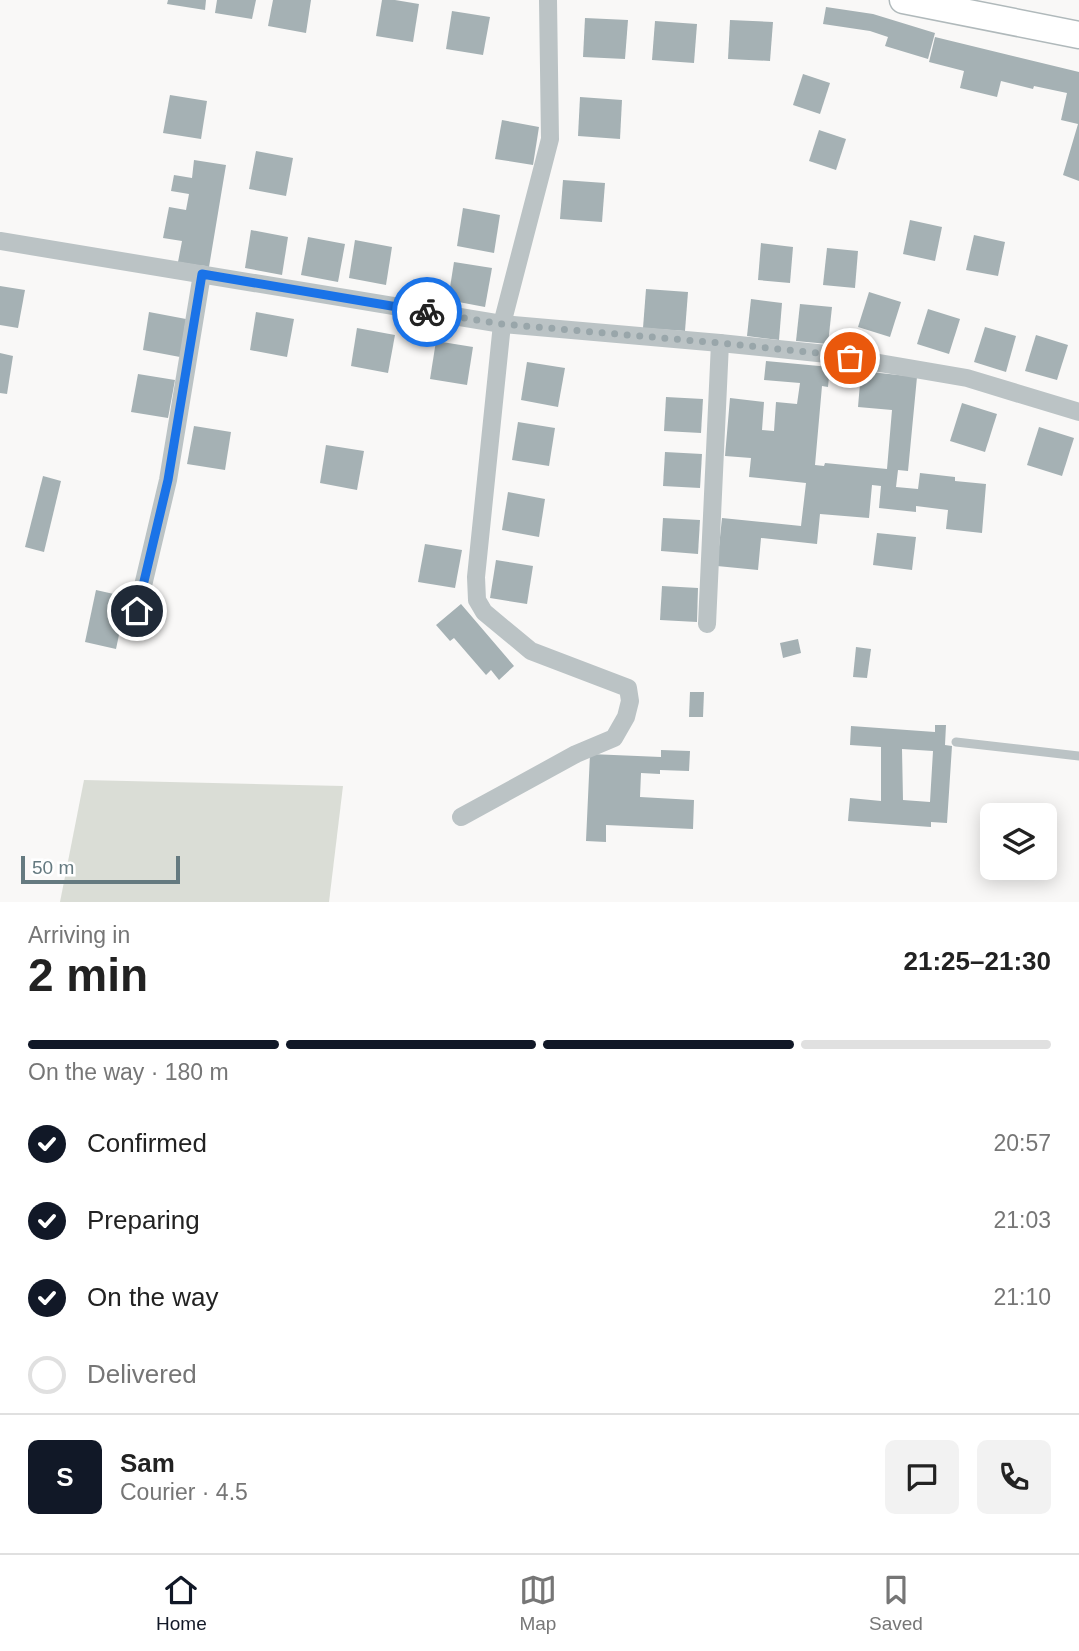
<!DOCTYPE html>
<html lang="en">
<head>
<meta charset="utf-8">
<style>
	:root { --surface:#fff; --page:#f2f2f2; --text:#222; --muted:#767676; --line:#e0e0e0; --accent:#111827 }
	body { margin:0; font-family:Helvetica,sans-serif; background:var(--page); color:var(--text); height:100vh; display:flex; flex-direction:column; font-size:26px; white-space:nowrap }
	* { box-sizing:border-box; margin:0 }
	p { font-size:23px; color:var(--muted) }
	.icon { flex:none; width:38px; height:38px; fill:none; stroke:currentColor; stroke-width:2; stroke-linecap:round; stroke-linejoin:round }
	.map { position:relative; height:902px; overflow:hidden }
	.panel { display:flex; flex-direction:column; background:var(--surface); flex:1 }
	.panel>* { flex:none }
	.controls { position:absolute; left:980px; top:803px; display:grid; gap:14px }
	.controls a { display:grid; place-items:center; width:77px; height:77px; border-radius:10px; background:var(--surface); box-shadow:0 4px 18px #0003; font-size:35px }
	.scale { position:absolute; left:21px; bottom:18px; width:159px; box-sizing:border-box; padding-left:7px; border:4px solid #657a80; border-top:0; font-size:19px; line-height:24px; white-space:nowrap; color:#657a80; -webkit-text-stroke:5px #fff; paint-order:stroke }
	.pin { position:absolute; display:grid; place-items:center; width:60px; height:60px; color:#fff; margin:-30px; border:4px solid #fff; border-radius:50%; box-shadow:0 2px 7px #0007 }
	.courier { position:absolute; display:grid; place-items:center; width:70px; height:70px; margin:-35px; border:5px solid #1a73e8; border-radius:50%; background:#fff; color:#222; box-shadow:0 2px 9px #0007 }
	.overview em { font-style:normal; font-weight:600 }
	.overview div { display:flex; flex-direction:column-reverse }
	.overview { display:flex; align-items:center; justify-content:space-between; height:119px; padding:0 28px }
	h1 { font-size:46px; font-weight:600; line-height:52px }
	.bar { display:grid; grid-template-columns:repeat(4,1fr); gap:10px 7px; align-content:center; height:84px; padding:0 28px }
	.bar i { height:9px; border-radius:5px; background:var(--line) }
	.bar .active { background:var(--accent) }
	.bar p { grid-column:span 4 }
	.line { display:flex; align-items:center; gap:18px; padding:0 28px; border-top:2px solid var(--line) }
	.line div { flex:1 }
	.round { display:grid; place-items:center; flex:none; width:74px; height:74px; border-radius:10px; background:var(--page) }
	ol { padding:0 28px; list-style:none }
	li { display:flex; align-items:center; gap:21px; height:77px }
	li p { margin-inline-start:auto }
	li .icon { padding:7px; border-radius:50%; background:var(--accent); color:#fff; stroke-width:4 }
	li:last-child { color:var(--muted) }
	li i { width:38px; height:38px; border:4px solid var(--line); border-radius:50% }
	.tabs { display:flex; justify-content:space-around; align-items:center; height:98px; border-top:2px solid var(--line); background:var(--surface); font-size:19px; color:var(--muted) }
	.tabs a { display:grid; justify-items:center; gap:4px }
	.tabs .active { color:var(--accent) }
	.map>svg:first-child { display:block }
</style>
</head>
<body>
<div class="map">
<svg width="1079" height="902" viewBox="0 0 1079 902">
	<rect width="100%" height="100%" fill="#f9f8f7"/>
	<path fill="#daddd6" d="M84,780L343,786L329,902H60Z"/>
	<g fill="#a5b1b4" fill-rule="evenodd">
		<path d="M168,0H206L205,10L167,4Z"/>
		<path d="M217,0H256L252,19L215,13Z"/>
		<path d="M273,0H311L306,33L268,26Z"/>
		<path d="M382,0H395L419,4L413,42L376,36Z"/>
		<path d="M826,7L873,14L935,33L928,59L885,46L888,37L870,31L823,24Z"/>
		<path d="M452,11L490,17L483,55L446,49Z"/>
		<path d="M585,18L628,20L625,59L583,57Z"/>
		<path d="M730,20L773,22L770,61L728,59Z"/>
		<path d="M655,21L697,24L694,63L652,60Z"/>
		<path d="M935,37L1079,72V181L1063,175L1078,124L1061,120L1067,93L1034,86L1033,89L1001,81L997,97L960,88L964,71L929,62Z"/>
		<path d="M803,74L830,83L820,114L793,105Z"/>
		<path d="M170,95L207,101L201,139L163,133Z"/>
		<path d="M580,97L622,100L620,139L578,136Z"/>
		<path d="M502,120L539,127L533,165L495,159Z"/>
		<path d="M819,130L846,139L836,170L809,161Z"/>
		<path d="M256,151L293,158L286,196L249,189Z"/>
		<path d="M194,160L226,165L209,267L178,262L182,241L163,238L169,207L186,210L189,194L171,191L174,175L192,178Z"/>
		<path d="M563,180L605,183L602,222L560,219Z"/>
		<path d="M463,208L500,215L494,253L457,246Z"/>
		<path d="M910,220L942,227L935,261L903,254Z"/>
		<path d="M251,230L288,237L282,275L245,268Z"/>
		<path d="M974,235L1005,242L998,276L966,270Z"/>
		<path d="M308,237L345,244L338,282L301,275Z"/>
		<path d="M355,240L392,247L386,285L349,278Z"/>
		<path d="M761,243L793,247L790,283L758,280Z"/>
		<path d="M827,248L858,251L855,288L823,285Z"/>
		<path d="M454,262L492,268L485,307L448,300Z"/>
		<path d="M0,286L25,290L18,328L0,325Z"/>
		<path d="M646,289L688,292L685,331L643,328Z"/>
		<path d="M869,292L901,302L890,337L858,327Z"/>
		<path d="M751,299L782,303L779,340L747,336Z"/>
		<path d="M800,304L832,307L828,344L796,341Z"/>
		<path d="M928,309L960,319L949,354L917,344Z"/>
		<path d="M149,312L186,319L180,357L143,350Z"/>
		<path d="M256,312L294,319L287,357L250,350Z"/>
		<path d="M985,327L1016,336L1006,372L974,362Z"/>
		<path d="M357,328L395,335L388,373L351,366Z"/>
		<path d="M1036,335L1068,345L1057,380L1025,371Z"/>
		<path d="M436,341L473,347L467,385L430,379Z"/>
		<path d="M0,353L13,356L7,394L0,393Z"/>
		<path d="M766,361L830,367L828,387L822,386L815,465L824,466L825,463L887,469L892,410L858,407L861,371L917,377L908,471L898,470L896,487L918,489L920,473L955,477V481L986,484L982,533L946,529L948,510L916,506V512L879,508L881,486L872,485L869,518L820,514L817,544L761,538L758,570L717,566L722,518L801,526L806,483L749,477L751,458L725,456L730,398L764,402L762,430L774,431L776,402L797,404L800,383L764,380Z"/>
		<path d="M527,362L565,368L558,407L521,400Z"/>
		<path d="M138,374L175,380L168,418L131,412Z"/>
		<path d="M666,397L703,399L701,433L664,431Z"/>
		<path d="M962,403L997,414L985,452L950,441Z"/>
		<path d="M518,422L555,428L549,466L512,460Z"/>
		<path d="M194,426L231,432L225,470L187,464Z"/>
		<path d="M1039,427L1074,438L1062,476L1027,465Z"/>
		<path d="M326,445L364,451L357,490L320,483Z"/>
		<path d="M665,452L702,454L700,488L663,486Z"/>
		<path d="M43,476L61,481L44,552L25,547Z"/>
		<path d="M508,492L545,499L539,537L502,530Z"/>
		<path d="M663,518L700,520L698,554L661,551Z"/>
		<path d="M877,533L916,537L912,570L873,565Z"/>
		<path d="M425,544L462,550L455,588L418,582Z"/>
		<path d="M496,560L533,566L527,604L490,598Z"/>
		<path d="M662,586L698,588L697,622L660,620Z"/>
		<path d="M96,590L127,597L116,649L85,642Z"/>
		<path d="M461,604L514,666L499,680L491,670L486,675L454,638L450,641L436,625Z"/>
		<path d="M798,639L801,653L783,658L780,643Z"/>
		<path d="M856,647L871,649L867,678L853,677Z"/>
		<path d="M690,692H704L703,717H689Z"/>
		<path d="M935,725H946L945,745L952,746L947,823L931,822V827L848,821L850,798L881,801V747L850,745L851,726L935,732ZM902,749L933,751L930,802L903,800Z"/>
		<path d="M661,750L690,751L689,771L660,770V774L641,773L640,797L694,800L693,829L606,825V842L586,841L590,754L661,757Z"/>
	</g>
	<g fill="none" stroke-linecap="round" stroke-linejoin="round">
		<defs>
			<path id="secondary" d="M903,0L1079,35"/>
		</defs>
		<use href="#secondary" stroke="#b0b9bb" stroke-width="29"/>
		<path stroke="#bbc3c5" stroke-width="9" d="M956,742L1079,756"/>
		<g stroke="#bbc3c5" stroke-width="18">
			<path d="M0,241L502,324L720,343L827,354L967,378L1079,412"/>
			<path d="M137,611L168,480L202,274"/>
			<path d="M707,624L720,343"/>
			<path d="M461,817L576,754L614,738L626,717L630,701L628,688L531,651L484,612L477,600L476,577L502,324L550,139L548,0"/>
		</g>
		<use href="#secondary" stroke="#fff" stroke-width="26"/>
	</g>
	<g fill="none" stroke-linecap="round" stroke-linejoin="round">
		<path stroke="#99a6aa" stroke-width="7" stroke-dasharray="0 12.6" d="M427,312L502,324L720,343L827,354L850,358"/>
		<path stroke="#1a73e8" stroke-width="9" d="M137,611L168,480L202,274L427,312"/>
	</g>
</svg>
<div class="controls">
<a><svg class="icon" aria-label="layers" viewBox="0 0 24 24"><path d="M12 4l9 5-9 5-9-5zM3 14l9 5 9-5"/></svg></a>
</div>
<div class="scale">50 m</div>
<div class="pin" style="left:850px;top:358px;background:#ea580c"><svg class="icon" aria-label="bag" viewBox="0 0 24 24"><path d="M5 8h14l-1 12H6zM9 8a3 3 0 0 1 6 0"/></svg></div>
<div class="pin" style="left:137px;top:611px;background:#1f2937"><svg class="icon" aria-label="home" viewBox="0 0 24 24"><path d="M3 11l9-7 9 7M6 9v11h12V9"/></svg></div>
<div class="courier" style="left:427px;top:312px"><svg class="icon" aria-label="bike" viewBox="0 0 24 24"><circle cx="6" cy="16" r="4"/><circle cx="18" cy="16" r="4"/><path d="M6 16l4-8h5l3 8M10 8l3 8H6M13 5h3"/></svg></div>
</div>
<section class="panel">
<div class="overview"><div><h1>2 min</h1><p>Arriving in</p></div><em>21:25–21:30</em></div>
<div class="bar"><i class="active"></i><i class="active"></i><i class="active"></i><i></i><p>On the way · 180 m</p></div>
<ol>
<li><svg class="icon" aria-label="check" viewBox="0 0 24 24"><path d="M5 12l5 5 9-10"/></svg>Confirmed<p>20:57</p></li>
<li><svg class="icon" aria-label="check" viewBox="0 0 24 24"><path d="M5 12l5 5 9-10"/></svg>Preparing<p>21:03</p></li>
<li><svg class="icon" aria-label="check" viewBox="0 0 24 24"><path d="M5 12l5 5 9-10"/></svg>On the way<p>21:10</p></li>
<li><i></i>Delivered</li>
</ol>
<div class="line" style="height:126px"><b class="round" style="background:var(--accent);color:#fff">S</b><div><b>Sam</b><p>Courier · 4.5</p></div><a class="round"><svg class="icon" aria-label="chat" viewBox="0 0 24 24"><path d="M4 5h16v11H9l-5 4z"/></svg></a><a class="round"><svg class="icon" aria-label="phone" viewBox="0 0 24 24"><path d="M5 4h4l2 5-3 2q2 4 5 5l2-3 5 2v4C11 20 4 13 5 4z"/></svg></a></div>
</section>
<nav class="tabs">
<a class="active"><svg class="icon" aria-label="home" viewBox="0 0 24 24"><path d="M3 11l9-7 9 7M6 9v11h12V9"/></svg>Home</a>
<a><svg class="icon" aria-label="map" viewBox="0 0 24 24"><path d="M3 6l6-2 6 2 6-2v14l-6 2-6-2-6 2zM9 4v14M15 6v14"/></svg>Map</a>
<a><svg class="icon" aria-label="saved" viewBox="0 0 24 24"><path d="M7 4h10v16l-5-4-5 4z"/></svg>Saved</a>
</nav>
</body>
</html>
